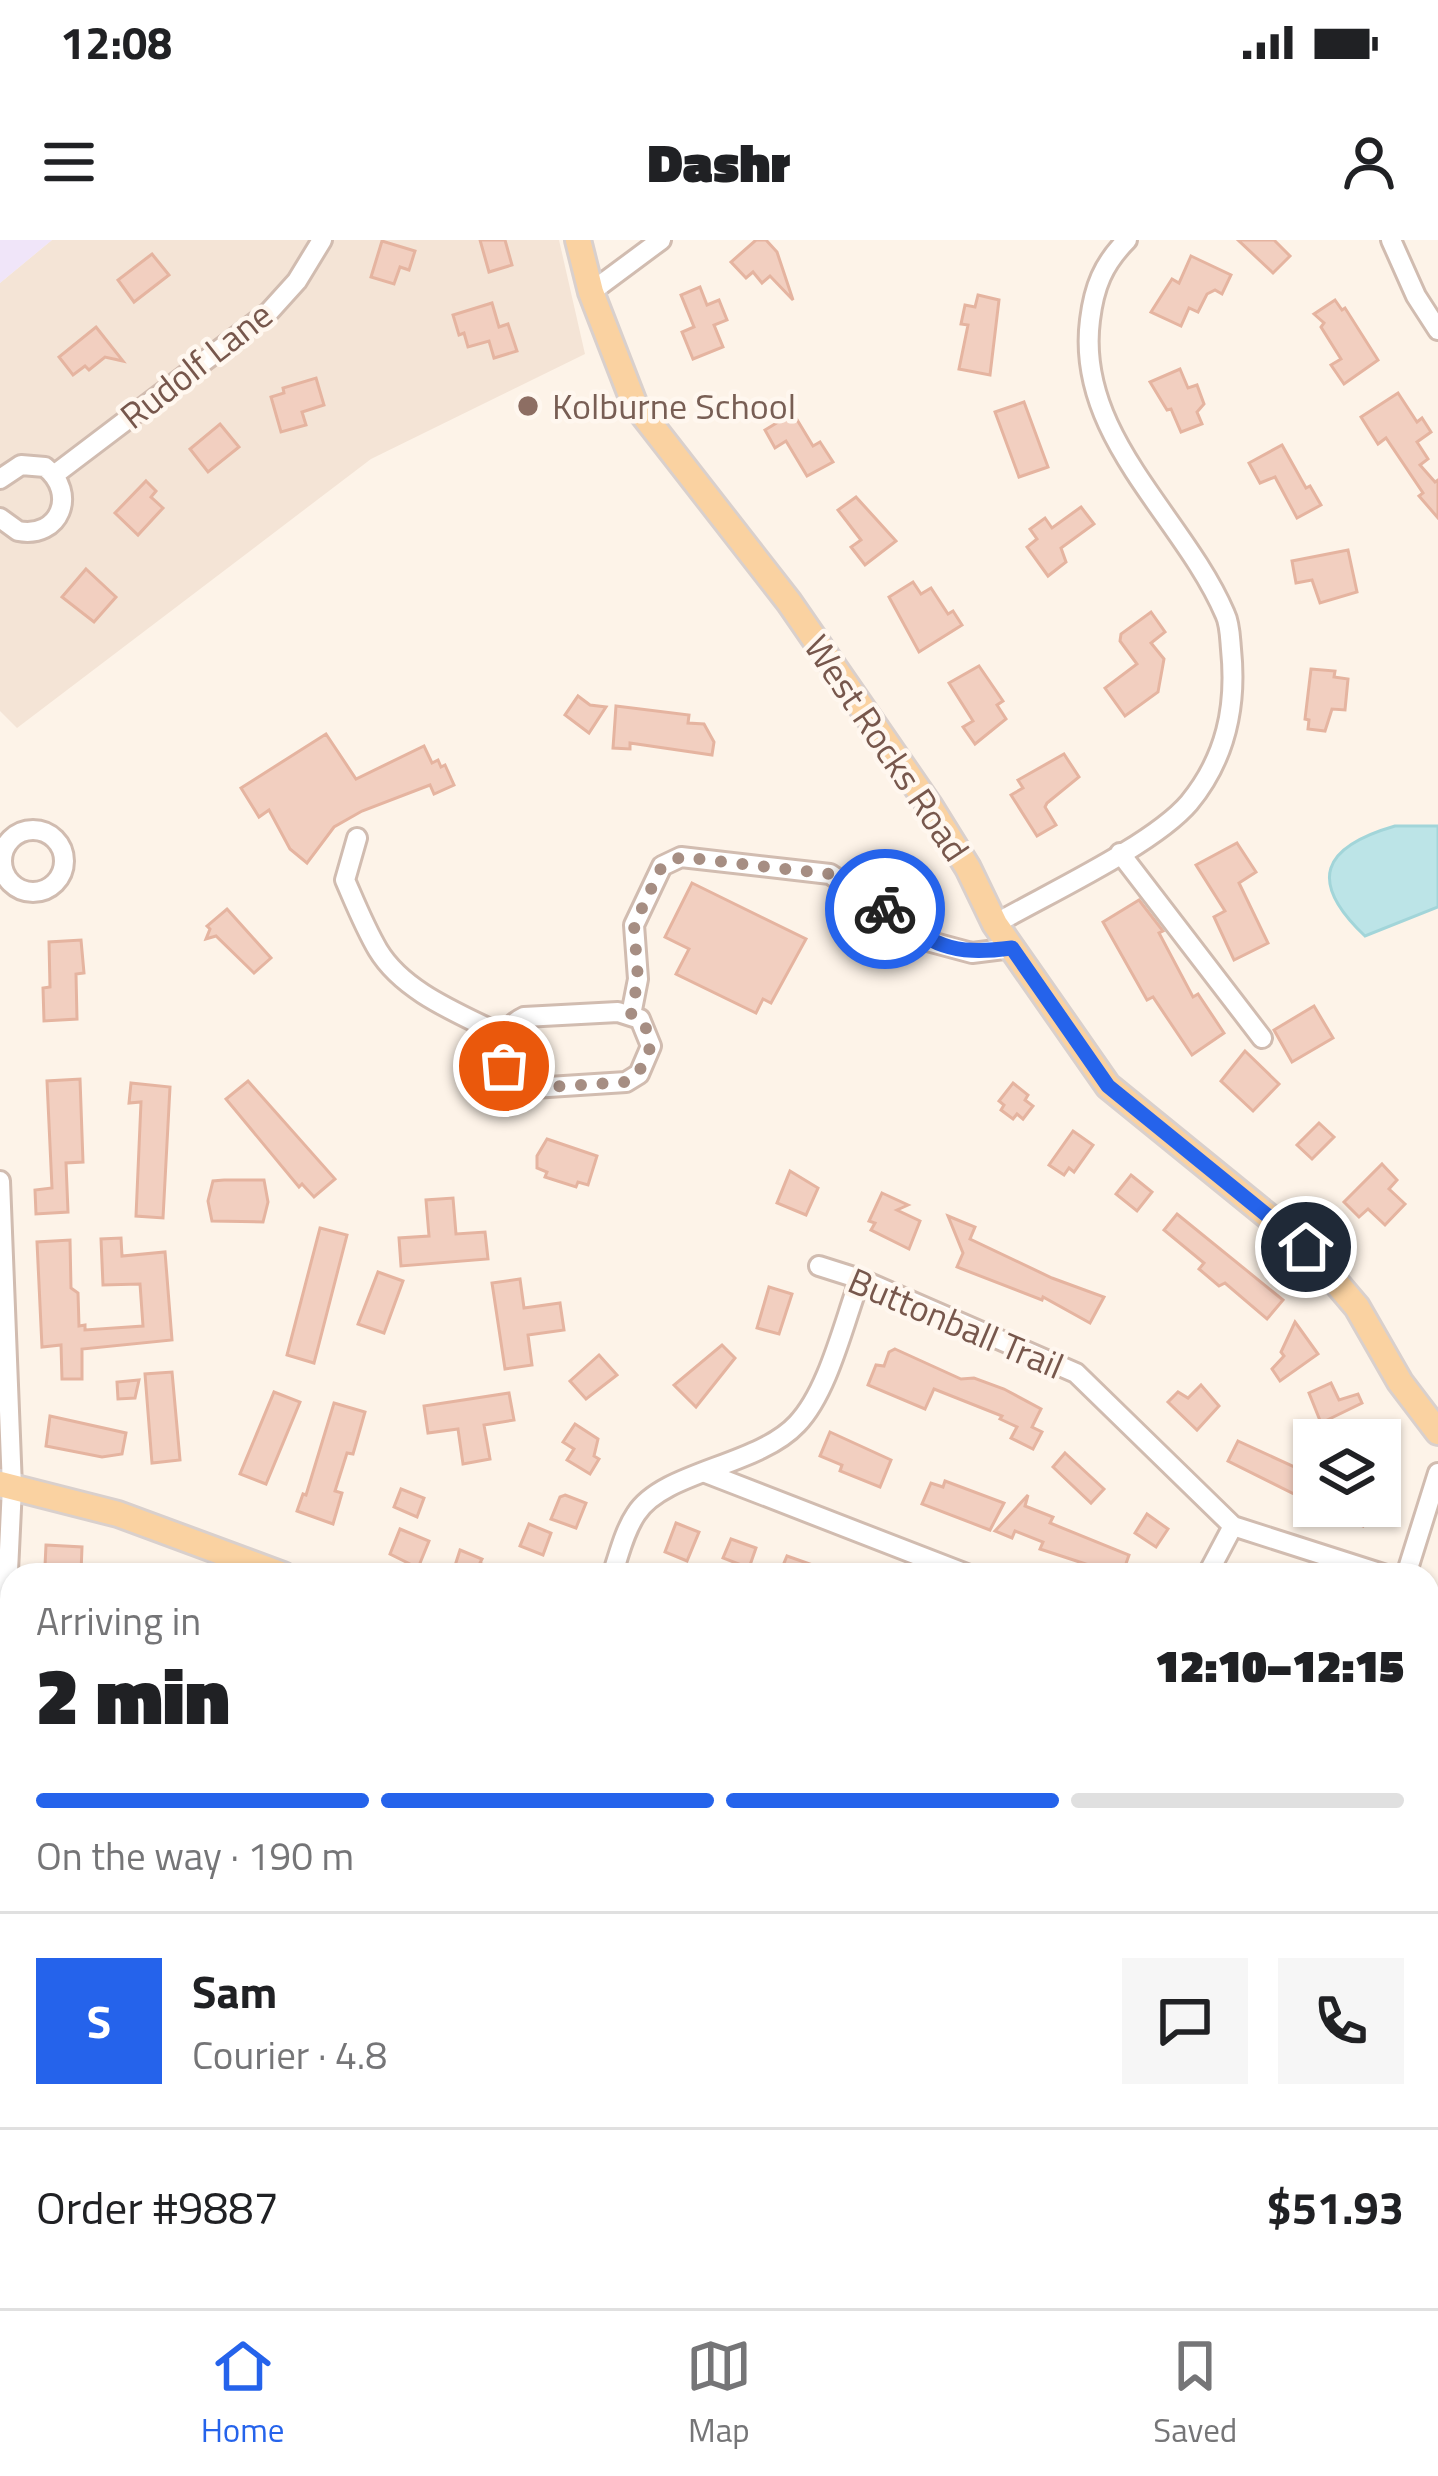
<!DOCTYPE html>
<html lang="en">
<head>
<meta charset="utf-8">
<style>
	:root { --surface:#fff; --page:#f6f6f6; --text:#202124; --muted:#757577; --line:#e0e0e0; --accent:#2563eb }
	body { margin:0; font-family:"Titillium Web",sans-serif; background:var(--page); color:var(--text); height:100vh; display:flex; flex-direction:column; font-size:45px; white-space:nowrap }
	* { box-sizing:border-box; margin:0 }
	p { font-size:39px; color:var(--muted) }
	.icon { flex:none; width:66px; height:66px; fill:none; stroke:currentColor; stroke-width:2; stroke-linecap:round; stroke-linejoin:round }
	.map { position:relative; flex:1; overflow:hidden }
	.side { position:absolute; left:0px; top:1323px; width:1440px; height:747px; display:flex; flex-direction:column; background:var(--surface); border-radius:36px 36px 0 0; box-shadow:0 3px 9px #0004 }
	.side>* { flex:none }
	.controls { position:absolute; left:1293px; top:1179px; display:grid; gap:24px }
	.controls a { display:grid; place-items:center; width:108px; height:108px; border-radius:0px; background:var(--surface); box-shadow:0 3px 9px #0004; font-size:60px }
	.pin { position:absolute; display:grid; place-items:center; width:102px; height:102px; color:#fff; margin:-51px; border:6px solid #fff; border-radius:50%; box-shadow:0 3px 12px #0007 }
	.courier { position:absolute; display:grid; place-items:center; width:120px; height:120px; margin:-60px; border:9px solid #2563eb; border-radius:50%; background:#fff; color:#222; box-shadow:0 3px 15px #0007 }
	.headline em { font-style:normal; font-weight:800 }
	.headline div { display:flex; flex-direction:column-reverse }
	.headline { display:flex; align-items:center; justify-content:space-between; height:204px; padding:0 36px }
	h1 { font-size:78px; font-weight:800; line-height:90px }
	.bar { display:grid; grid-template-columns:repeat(4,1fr); gap:18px 12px; align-content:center; height:144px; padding:0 36px }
	.bar i { height:15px; border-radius:9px; background:var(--line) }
	.bar .on { background:var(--accent) }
	.bar p { grid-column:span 4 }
	.line { display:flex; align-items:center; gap:30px; padding:0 36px; border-top:3px solid var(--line) }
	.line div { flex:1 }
	.round { display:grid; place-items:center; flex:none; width:126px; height:126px; border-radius:0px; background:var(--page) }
	.status { display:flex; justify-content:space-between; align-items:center; height:84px; padding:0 60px; background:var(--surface); direction:ltr }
	.status svg { height:33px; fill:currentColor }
	header { display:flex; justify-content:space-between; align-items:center; height:156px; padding:0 36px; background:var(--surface); font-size:54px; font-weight:800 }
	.menu { display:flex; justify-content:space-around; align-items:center; height:168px; border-top:3px solid var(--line); background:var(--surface); font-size:33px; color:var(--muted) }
	.menu a { display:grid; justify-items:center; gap:6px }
	.menu .on { color:var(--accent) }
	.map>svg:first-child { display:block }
</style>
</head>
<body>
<div class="status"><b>12:08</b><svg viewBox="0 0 49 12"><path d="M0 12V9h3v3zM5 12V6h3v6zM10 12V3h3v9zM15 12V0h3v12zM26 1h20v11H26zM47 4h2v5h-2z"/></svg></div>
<header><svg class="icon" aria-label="menu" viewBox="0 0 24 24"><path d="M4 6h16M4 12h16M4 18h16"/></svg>Dashr<svg class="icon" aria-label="person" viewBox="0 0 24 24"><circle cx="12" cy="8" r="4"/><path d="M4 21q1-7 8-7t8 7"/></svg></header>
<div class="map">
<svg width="1438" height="2068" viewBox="0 0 1438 2068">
	<rect width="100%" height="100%" fill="#fdf3e8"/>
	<path fill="#f4e4d6" d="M52,0H559L585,114L371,219L17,488L0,471V43Z"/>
	<path fill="#f0e5f9" d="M0,0H52L0,43Z"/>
	<path fill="#d8ebc6" d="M322,2058H1043L1042,2068H323Z"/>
	<path fill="#bce4e7" stroke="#a2d5d9" stroke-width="3" d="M1395,586H1438V667L1365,696C1307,641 1322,607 1395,586Z"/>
	<g fill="#f2cfc0" stroke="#e5b4a0" stroke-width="3">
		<path d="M480,0H505L512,25L489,32Z"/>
		<path d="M756,0H766L777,12L793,60L770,36L762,43L753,32L746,38L731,22Z"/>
		<path d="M1238,0H1274L1290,16L1273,33Z"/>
		<path d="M382,1L415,11L409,30L400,27L394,44L371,37Z"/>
		<path d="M152,14L169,35L134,62L118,40Z"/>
		<path d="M1191,16L1231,35L1222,54L1215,50L1207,54L1198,72L1189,68L1181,86L1151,72L1172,39L1179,43Z"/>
		<path d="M700,47L707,65L719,60L727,80L714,85L723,107L693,119L682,92L694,87L681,55Z"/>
		<path d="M978,55L999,60L990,135L959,129L968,85L961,84L965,65L975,67Z"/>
		<path d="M1335,60L1342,70L1345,68L1378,120L1344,144L1331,125L1341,119L1321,87L1324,83L1314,74Z"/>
		<path d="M492,63L499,87L508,84L517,111L494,118L489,101L468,107L464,93L459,95L453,75Z"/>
		<path d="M96,87L123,121L105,117L89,130L85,126L73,135L59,117Z"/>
		<path d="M1180,129L1188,148L1197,145L1204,164L1197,172L1202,184L1181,192L1171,169L1167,170L1150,142Z"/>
		<path d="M316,138L324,165L302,172L306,185L281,192L271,157L284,153L283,148Z"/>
		<path d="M1398,153L1417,182L1422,178L1431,192L1417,202L1428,219L1420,225L1435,242L1438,240V278L1419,256L1423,253L1386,198L1378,204L1361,177Z"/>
		<path d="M1024,162L1048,227L1019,237L995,172Z"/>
		<path d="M793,173L813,206L820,202L833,222L807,236L786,201L775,208L765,190Z"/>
		<path d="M220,184L239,207L208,232L190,209Z"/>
		<path d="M1282,205L1306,248L1310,246L1321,265L1297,278L1275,237L1260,243L1249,223Z"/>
		<path d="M146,241L156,251L151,257L163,268L138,295L115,273Z"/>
		<path d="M856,257L896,301L865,325L851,307L861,300L838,270Z"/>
		<path d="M1081,267L1094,284L1061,308L1066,322L1048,336L1027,307L1037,299L1030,289L1045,278L1052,288Z"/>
		<path d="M1348,310L1357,352L1320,363L1312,340L1296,343L1292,321Z"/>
		<path d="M86,329L116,357L94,382L62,357Z"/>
		<path d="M913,342L921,354L931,348L948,374L953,371L962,385L919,412L889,357Z"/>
		<path d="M1151,372L1165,392L1151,403L1164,419L1158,452L1125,476L1105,448L1137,424L1120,401L1121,394Z"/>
		<path d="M979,426L1003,461L997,465L1006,479L975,504L963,487L973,481L949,443Z"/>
		<path d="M1311,429L1335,431L1334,437L1348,439L1345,470L1332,469L1325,491L1308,489L1309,480L1305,479Z"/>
		<path d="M578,456L590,465L606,467L589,493L565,475Z"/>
		<path d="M616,466L689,475L688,483L704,484L714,502L712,515L630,503V509L613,508Z"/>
		<path d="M326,494L356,539L424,506L432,523L438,520L441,527L445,525L454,545L434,554L430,545L362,571L334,587L307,623L290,609L269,570L259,577L241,548Z"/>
		<path d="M1064,514L1079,537L1047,563L1045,567L1056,585L1037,596L1011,555L1023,548L1018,540Z"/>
		<path d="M1237,603L1256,632L1239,643L1268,703L1234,720L1214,677L1225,671L1196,625Z"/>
		<path d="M692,643L806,699L771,763L763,759L756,773L676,734L689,709L665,697Z"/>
		<path d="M1139,660L1163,691L1159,693L1193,757L1198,754L1224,793L1192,815L1153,757L1147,760L1103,682Z"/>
		<path d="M227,669L271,718L254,733L216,696L206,699L210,689L207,686Z"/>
		<path d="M81,700L84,733L76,734L77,779L44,781L43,748L50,747L49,702Z"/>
		<path d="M1314,766L1333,798L1292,822L1274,790Z"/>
		<path d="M1245,811L1279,844L1253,871L1221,841Z"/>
		<path d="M80,839L83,922L66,923L68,972L36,974L35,950L52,948L47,841Z"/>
		<path d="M248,841L335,939L314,957L302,944L299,947L226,859Z"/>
		<path d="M131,843L170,847L163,978L136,976L141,862L129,863Z"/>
		<path d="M1013,843L1028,855L1025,860L1033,866L1023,879L1017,874L1013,879L1001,870L1004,865L999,861Z"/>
		<path d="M1319,883L1334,897L1312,919L1297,905Z"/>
		<path d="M1073,891L1093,905L1074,932L1069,928L1064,935L1049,925Z"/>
		<path d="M547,899L597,916L588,945L578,942L576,947L545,937L547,932L537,928V916Z"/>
		<path d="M1382,924L1397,940L1389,949L1405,964L1385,985L1368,969L1359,977L1344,962Z"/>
		<path d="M790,931L818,948L806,975L777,963Z"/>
		<path d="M1131,935L1152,952L1137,971L1116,954Z"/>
		<path d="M224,940H264L268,962L263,982L212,981L208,961L213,941Z"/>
		<path d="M882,953L908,965L897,970L920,981L909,1009L871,990L875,983L869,981Z"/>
		<path d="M453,958L456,994L485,992L488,1019L401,1026L399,998L429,996L426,960Z"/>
		<path d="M1177,974L1283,1060L1267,1079L1225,1043L1219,1046L1199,1029L1204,1023L1164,990Z"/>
		<path d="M948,976L975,987L970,999L1052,1038L1104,1057L1090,1083L1043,1057L1042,1060L957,1027L963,1013Z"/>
		<path d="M320,988L347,995L314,1123L287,1115Z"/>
		<path d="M121,998L122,1016L165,1012L172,1100L82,1109V1139H62L61,1105L42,1107L37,1002L70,1000L71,1048L78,1053L79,1086L85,1085V1090L143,1086L140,1044L103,1045L101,999Z"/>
		<path d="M378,1032L403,1041L384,1093L358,1084Z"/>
		<path d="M520,1039L524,1068L560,1063L564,1090L528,1095L532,1125L505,1129L492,1043Z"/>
		<path d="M769,1047L792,1054L779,1094L757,1088Z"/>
		<path d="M1295,1082L1318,1114L1280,1141L1272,1129L1284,1116L1281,1112Z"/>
		<path d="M722,1105L735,1118L696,1167L674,1145Z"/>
		<path d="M895,1109L961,1139L974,1138L1004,1149L1041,1169L1032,1187L1042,1192L1033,1209L1011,1198L1017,1187L1000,1179L1002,1176L934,1149L925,1169L868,1145L876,1125L884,1126L889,1112Z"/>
		<path d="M599,1115L617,1135L586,1159L570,1141Z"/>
		<path d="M172,1132L180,1220L152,1223L145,1134Z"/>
		<path d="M139,1140L135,1158L118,1159L117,1142Z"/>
		<path d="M1331,1143L1339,1160L1358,1154L1362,1163L1321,1183L1309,1153Z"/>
		<path d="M1201,1145L1219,1166L1197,1190L1168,1162L1178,1152L1188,1158Z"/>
		<path d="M274,1152L300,1162L266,1244L240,1234Z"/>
		<path d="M509,1153L514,1180L484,1185L490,1219L463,1224L458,1189L428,1193L424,1166Z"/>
		<path d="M334,1163L365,1172L353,1214L347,1213L335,1251L342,1253L333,1284L297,1271L303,1254L306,1255Z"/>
		<path d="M50,1176L126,1193L122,1214L102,1217L46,1206Z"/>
		<path d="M575,1184L598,1199L594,1216L599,1219L590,1234L567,1220L574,1209L563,1202Z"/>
		<path d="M830,1192L891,1220L880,1247L840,1231L842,1225L820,1216Z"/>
		<path d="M1238,1201L1314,1236L1304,1259L1228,1221Z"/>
		<path d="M1065,1213L1104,1249L1091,1263L1053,1227Z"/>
		<path d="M945,1241L1004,1263L990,1290L922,1264L931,1243L943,1247Z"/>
		<path d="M401,1249L424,1258L417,1277L394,1267Z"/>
		<path d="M565,1255L586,1263L576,1288L551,1279L560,1257Z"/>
		<path d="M1028,1255L1025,1266L1053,1277L1050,1283L1129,1315L1122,1335H1102L1104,1330L1040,1309L1043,1302L1015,1291L1012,1298L995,1291Z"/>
		<path d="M1319,1266H1372L1363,1286Z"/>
		<path d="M1147,1274L1168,1289L1156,1307L1135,1293Z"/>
		<path d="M676,1283L699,1292L687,1321L665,1312Z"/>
		<path d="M529,1284L551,1293L543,1315L520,1306Z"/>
		<path d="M400,1289L429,1301L418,1328L390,1314Z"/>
		<path d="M731,1299L756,1308L749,1328L723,1318Z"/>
		<path d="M46,1305L82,1307L81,1333L45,1326Z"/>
		<path d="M460,1310L482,1319L480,1323L507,1335H452Z"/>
		<path d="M787,1316L827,1330L832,1335H779Z"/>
	</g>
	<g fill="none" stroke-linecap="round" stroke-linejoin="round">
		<defs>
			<g id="minor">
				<path d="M1391,0L1416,56L1438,90"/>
				<path d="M591,52L661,0"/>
				<path d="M54,235L269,72L297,41L322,0"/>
				<path d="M0,239L21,225L45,227C78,253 60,299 18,291L0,278"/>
				<circle cx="33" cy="621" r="31"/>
				<path d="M357,598L345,640C355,663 365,688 378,710C404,753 461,774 504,796"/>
				<path d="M1120,613L1262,798"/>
				<path d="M995,684C1047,654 1153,605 1189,563C1226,518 1237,467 1231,409C1230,398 1230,384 1225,374C1183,276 1075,196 1090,80C1094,47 1103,24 1127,0"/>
				<path d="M618,772L640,779L651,806L639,834L626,842L533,848C498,838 490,793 524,777Z"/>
				<path d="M631,775L638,739L634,685L662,626L681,617L830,634L931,702L972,713L1012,708"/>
				<path d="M0,941L12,1247L0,1500"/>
				<path d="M819,1026L860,1039L1076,1133L1233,1286L1386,1335"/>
				<path d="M706,1233L969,1335"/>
				<path d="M612,1335C619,1315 624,1292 636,1274C663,1231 758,1226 797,1184C828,1152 844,1082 860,1039"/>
				<path d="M1207,1335L1233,1286"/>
				<path d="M1406,1335L1438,1233"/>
				<path d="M0,1882L12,1885"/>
				<path d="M231,2058V2068"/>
				<path d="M1068,2068L1069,2058"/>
				<path d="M1385,2068L1424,2058"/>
			</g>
			<g id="major">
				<path d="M578,0L591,52L634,163L789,362L929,565L968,628L995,684L1108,846L1306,1007L1357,1067L1400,1142L1438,1192"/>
				<path d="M0,1244L118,1274L283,1335"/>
				<path d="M1428,1722L1438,1727"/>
			</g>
		</defs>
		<use href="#minor" stroke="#d1bcb0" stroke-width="24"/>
		<use href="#major" stroke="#d9d0cd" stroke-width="30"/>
		<use href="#minor" stroke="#fff" stroke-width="18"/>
		<use href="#major" stroke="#fad2a1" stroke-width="24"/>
	</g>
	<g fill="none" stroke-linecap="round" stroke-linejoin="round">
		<path stroke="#a68e83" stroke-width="12" stroke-dasharray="0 21.6" d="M504,826L518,844L533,848L626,842C651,826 662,791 631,775L638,739L634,685L662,626L681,617L830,634L885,669"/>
		<path stroke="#2563eb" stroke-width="15" d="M885,669C934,705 949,716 1012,708L1108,846L1306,1007"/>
	</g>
	<circle fill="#8d6e63" stroke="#fff7ef" stroke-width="4.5" cx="528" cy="166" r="12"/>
	<g text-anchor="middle" stroke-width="9" stroke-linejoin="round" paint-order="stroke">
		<g font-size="36" fill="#77574c" stroke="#fff7ef">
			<text transform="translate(196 125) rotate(-38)" y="13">Rudolf Lane</text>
			<text transform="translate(887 508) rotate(56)" y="13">West Rocks Road</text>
			<text transform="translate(956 1083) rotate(23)" y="13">Buttonball Trail</text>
		</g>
		<g font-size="36" fill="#785e54" stroke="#fff7ef" text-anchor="start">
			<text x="552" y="179">Kolburne School</text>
		</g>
	</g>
</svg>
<div class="controls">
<a><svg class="icon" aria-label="layers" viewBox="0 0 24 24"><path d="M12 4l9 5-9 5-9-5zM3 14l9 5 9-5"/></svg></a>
</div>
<div class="pin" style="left:504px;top:826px;background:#ea580c"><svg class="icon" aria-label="bag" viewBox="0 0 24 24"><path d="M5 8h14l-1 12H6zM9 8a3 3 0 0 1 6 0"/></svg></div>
<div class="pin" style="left:1306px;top:1007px;background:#1f2937"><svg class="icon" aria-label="home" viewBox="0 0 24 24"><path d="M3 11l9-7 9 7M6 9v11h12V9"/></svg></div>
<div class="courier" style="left:885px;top:669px"><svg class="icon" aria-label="bike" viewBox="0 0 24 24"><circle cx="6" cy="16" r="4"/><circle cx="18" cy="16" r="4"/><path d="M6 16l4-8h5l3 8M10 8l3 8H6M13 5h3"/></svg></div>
<section class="side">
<div class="headline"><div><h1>2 min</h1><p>Arriving in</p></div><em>12:10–12:15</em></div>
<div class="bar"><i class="on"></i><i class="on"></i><i class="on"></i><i></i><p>On the way · 190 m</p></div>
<div class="line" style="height:216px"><b class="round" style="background:var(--accent);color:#fff">S</b><div><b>Sam</b><p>Courier · 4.8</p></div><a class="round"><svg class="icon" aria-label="chat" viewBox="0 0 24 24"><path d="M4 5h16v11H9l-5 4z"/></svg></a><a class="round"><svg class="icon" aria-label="phone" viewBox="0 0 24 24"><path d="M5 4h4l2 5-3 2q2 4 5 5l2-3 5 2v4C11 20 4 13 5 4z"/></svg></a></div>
<div class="line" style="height:156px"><div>Order #9887</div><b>$51.93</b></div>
</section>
</div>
<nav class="menu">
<a class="on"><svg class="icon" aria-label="home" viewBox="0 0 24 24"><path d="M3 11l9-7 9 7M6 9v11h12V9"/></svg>Home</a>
<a><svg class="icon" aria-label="map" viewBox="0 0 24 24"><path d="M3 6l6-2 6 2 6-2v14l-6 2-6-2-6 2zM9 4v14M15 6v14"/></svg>Map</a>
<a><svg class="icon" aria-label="saved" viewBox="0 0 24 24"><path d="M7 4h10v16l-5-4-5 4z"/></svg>Saved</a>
</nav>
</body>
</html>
